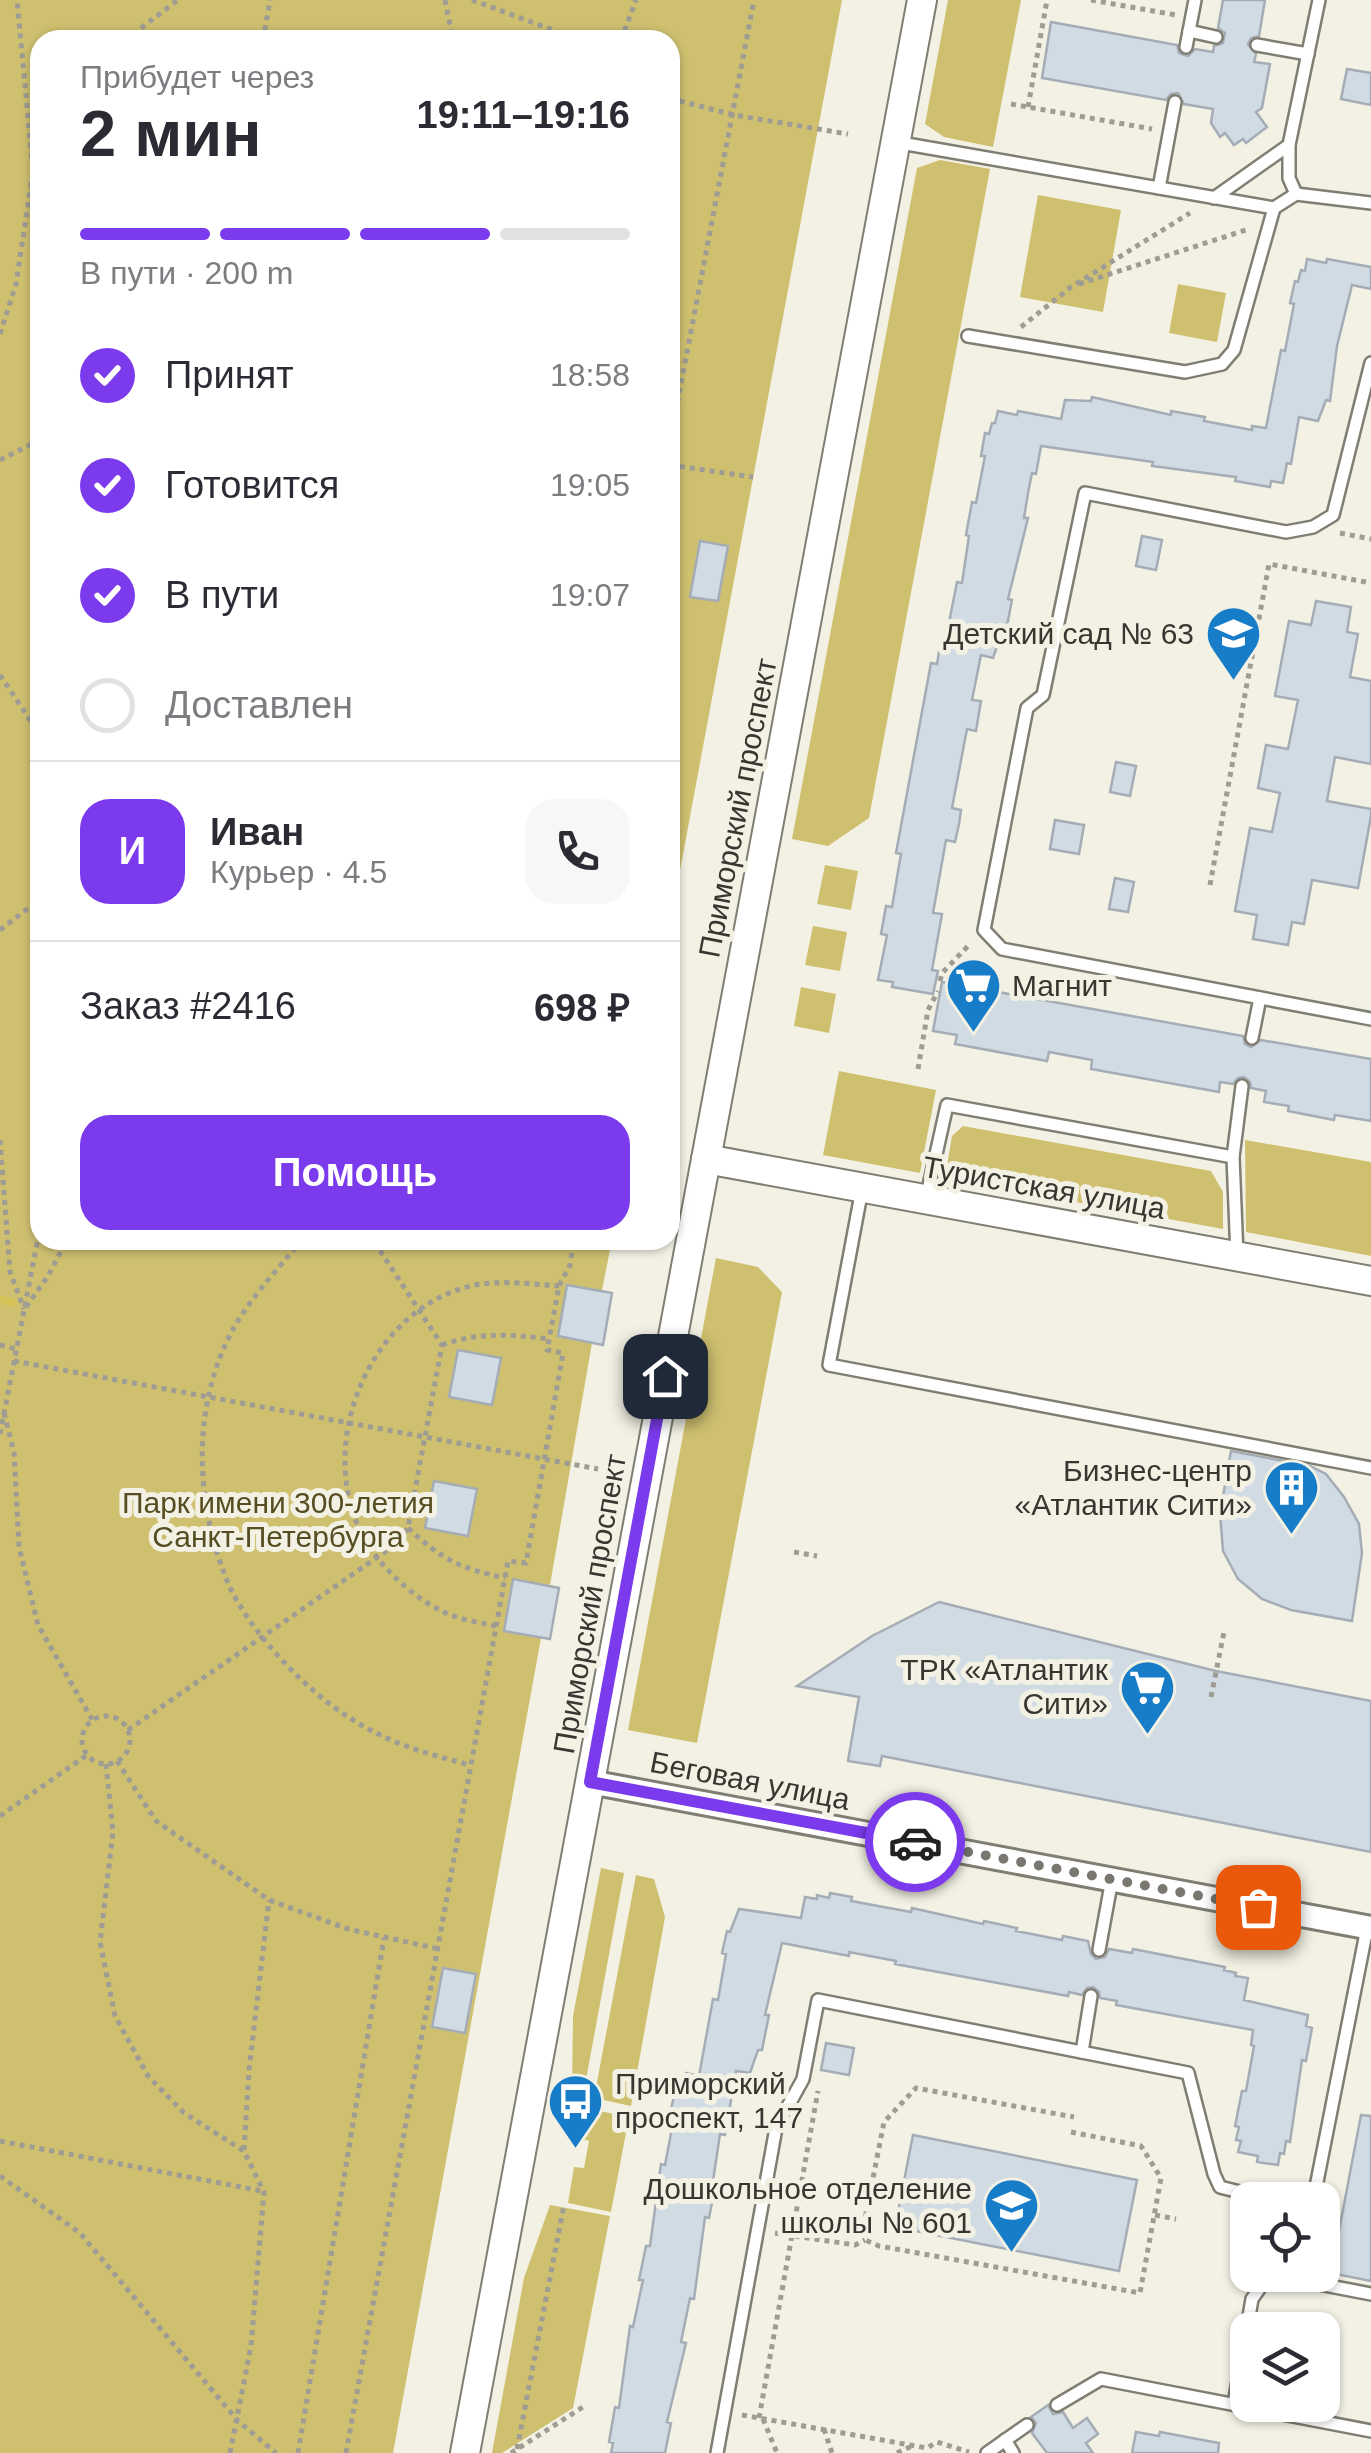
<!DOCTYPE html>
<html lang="ru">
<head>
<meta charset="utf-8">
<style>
	:root { --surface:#fff; --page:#f7f7f7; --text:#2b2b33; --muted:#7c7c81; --line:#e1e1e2; --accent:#7c3aed }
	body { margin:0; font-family:Helvetica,sans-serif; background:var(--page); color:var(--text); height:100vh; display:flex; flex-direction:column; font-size:38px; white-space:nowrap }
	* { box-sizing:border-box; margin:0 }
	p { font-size:32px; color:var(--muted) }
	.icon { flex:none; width:55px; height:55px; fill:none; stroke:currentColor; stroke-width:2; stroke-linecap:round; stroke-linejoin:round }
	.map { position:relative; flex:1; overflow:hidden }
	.details { position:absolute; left:30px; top:30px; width:650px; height:1220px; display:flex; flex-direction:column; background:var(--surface); border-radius:30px; box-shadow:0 2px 8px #0004 }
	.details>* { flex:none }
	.buttons { position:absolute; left:1230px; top:2182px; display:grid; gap:20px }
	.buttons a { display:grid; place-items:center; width:110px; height:110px; border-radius:20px; background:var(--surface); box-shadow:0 2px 8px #0004; font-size:50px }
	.pin { position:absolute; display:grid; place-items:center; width:85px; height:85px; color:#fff; margin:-42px; border-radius:20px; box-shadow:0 5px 15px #0006 }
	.courier { position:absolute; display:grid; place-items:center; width:100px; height:100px; margin:-50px; border:8px solid #7c3aed; border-radius:50%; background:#fff; color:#222; box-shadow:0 2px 12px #0007 }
	.summary em { font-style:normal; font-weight:800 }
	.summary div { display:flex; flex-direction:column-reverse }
	.summary { display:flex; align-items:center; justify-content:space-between; height:170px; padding:0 50px }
	h1 { font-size:65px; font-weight:800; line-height:75px }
	.bar { display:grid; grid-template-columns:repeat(4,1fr); gap:15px 10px; align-content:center; height:120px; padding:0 50px }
	.bar i { height:12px; border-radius:8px; background:var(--line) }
	.bar .current { background:var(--accent) }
	.bar p { grid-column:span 4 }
	.line { display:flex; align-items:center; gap:25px; padding:0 50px; border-top:2px solid var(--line) }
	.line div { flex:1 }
	.round { display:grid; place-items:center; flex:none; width:105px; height:105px; border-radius:30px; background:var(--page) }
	ol { padding:0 50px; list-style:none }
	li { display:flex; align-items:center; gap:30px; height:110px }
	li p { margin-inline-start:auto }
	li .icon { padding:10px; border-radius:50%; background:var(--accent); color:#fff; stroke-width:4 }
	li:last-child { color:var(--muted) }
	li i { width:55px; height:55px; border:5px solid var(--line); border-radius:50% }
	.cta { display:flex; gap:20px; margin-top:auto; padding:20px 50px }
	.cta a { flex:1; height:115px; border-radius:30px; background:var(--accent); color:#fff; font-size:40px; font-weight:800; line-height:115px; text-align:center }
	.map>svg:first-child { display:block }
</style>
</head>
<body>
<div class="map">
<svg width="1371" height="2453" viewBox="0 0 1371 2453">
	<rect width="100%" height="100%" fill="#f3f1e4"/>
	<g fill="#cfc070">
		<path d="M0,0H842L670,924V40H40V1240H612L602,1290L612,1293L603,1345L592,1343L550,1585L559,1587L550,1639L541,1638L393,2453H0Z"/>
		<path d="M948,0H1021L993,147L944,137L925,124Z"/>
		<path d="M940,160L990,169L869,818L828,846L792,839L917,168Z"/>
		<path d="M1038,195L1121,210L1103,312L1020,297Z"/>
		<path d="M1178,284L1226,293L1217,342L1169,333Z"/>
		<path d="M825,865L858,871L851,910L817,904Z"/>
		<path d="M813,926L847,932L840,971L805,965Z"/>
		<path d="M801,987L836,994L829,1033L794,1026Z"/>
		<path d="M839,1071L936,1090L920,1173L823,1155Z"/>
		<path d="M963,1126L1211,1171L1223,1192V1229L945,1178L952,1136Z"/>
		<path d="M1245,1140L1371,1162V1256L1246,1232Z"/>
		<path d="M716,1258L758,1267L782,1292L697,1743L628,1730Z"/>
		<path d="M601,1868L624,1873L583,2096L572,2094L573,2016Z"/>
		<path d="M636,1875L654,1879L665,1917L631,2106L594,2098Z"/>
		<path d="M585,2108L629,2117L611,2212L568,2203L574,2167L584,2168L589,2141L580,2138Z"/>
		<path d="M550,2205L610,2216L573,2408L502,2453H492L524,2278Z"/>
	</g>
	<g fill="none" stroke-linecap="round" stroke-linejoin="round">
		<path stroke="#d6c358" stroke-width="8" d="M0,1299L13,1303"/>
	</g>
	<g fill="#d1dbe4" stroke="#a4adb6" stroke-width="2.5">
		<path d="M1223,0H1265L1259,36L1251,38L1248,44L1256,54L1254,62L1270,64L1262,108L1256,112L1267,127L1246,143L1243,139L1234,145L1225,133L1220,137L1211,123L1213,109L1184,104L1178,93L1171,94L1166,100L1042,78L1051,22L1177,45L1179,53L1188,56L1195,49L1213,52L1214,46L1223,43L1225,33L1218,28Z"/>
		<path d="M1347,69L1371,73V105L1341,99Z"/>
		<path d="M1307,259L1326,263L1327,259L1371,267V289L1352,285L1337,346L1330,401L1326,400L1318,421L1299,417L1291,464L1287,463L1283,483L1271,481L1270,487L1235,481L1236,477L1152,466L1153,462L1041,446L1036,474L1032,473L1028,493L1024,518H1028L1008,599L1012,600L1005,636L1001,635L993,658L981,655L972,700L981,701L976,731L967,729L952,808L961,810L959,824L955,842L946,840L933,913L942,914L932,970L938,971L933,994L892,987L893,982L878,980L887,935L881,934L886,906L892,907L901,854L896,853L931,663L937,664L939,652L943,653L957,582L962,583L969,536L966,535L972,502L976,503L985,456H981L985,433L989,434L992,423H995L998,411L1017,415L1018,411L1061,419L1065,400L1091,401L1092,397L1171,415V411L1205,417L1204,421L1252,430V426L1266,428L1281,350L1285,351L1294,304L1290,303L1295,281L1298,282L1301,270L1305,271Z"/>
		<path d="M1142,536L1162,540L1156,570L1136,566Z"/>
		<path d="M700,541L728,546L718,601L690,597Z"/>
		<path d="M1316,601L1351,607L1347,632L1358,634L1350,677L1371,681V764L1335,757L1327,801L1371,809V816L1358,888L1312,880L1304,924L1292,922L1288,945L1253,939L1257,915L1235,911L1250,828L1272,832L1280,793L1258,788L1266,745L1288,749L1298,700L1275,696L1289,621L1311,625Z"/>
		<path d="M1116,762L1136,766L1130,796L1110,792Z"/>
		<path d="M1055,820L1084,825L1079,854L1050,849Z"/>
		<path d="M1115,878L1134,882L1128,912L1109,909Z"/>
		<path d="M942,982L1243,1036L1245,1044L1251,1047L1261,1040L1371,1059V1121L1335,1115L1334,1120L1288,1111L1289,1106L1264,1102L1266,1091L1251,1088L1250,1082L1244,1077L1238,1078L1233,1084L1220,1082L1219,1092L1091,1069L1092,1060L1049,1052L1047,1061L955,1044L957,1035L933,1031Z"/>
		<path d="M567,1285L612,1293L603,1345L558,1336Z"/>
		<path d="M458,1350L501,1358L492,1405L449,1397Z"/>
		<path d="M1231,1451L1310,1466L1326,1474L1344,1497L1359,1524L1362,1553L1352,1621L1291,1610L1262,1599L1238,1579L1223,1551L1220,1513Z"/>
		<path d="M434,1481L477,1489L468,1536L425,1528Z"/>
		<path d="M513,1579L559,1588L550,1639L504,1631Z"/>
		<path d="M939,1602L1216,1671L1371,1701V1852L882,1756L880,1766L848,1761L859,1697L797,1686L872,1636Z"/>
		<path d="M830,1893L852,1897L851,1901L911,1912L912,1908L983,1924L984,1921L1017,1928L1016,1931L1062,1940L1063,1936L1088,1941L1091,1954L1096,1959L1105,1957L1109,1949L1132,1953L1133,1949L1225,1967L1224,1970L1236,1973L1235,1976L1248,1978L1244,2000L1308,2015L1306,2026L1312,2028L1306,2061L1302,2060L1290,2142L1286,2141L1284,2154L1280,2153L1278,2165L1257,2162L1258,2156L1238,2152L1241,2141L1236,2140L1239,2127L1235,2126L1242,2091H1246L1254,2046L1251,2045L1253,2030L1116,2005L1117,2001L1100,1998L1099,1992L1093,1987L1087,1988L1082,1995L1069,1992L1068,1996L895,1964L896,1961L849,1952V1956L782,1943L765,2015H769L762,2050H758L750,2073L736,2071L725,2135L720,2134L713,2181L716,2182L709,2218L705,2217L694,2299L690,2298L681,2342L686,2343L667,2422L671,2423L665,2453H611L613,2443L609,2442L615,2407L619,2408L630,2326L633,2327L643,2280H639L646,2246H650L661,2164L665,2165L674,2118H669L674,2096L678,2097L686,2073L699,2076L713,1999L718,2000L726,1954L722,1953L727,1931L730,1932L739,1909L801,1918L805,1897L817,1899V1895L829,1898Z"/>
		<path d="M443,1968L476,1974L465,2033L432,2027Z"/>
		<path d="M826,2043L854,2048L849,2075L821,2070Z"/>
		<path d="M1361,2115L1371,2116V2281L1331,2273Z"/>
		<path d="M913,2135L1137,2180L1119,2271L895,2227Z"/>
		<path d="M1048,2405L1053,2414L1063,2412L1073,2428L1087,2418L1098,2434L1086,2443L1093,2453H1047L1032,2433L1036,2423L1031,2417Z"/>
		<path d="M1136,2432L1159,2436L1160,2432L1219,2443L1218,2453H1132Z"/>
	</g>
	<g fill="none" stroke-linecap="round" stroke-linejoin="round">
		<defs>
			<g id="service">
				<path d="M1189,31L1216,37"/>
				<path d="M1257,45L1308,54"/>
				<path d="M1186,47L1195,0"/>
				<path d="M895,142L1274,208L1296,194L1371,203"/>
				<path d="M1289,145V178L1296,194"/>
				<path d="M1159,188L1175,102"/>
				<path d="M1214,198L1289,145L1319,0"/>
				<path d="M968,336L1185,372L1222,364L1234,350L1274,208"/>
				<path d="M1371,363L1333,515L1313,527L1286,532L1085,493L1043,695L1027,708L984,930L1002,949L1371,1019"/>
				<path d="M1252,1038L1260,998"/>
				<path d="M1233,1157L1242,1086"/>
				<path d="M862,1189L829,1365L1371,1468"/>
				<path d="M926,1199L947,1105L1233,1157L1237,1256"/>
				<path d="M1099,1950L1112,1879"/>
				<path d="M1082,2052L1091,1996"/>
				<path d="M1291,2200L1315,2192L1367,1928"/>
				<path d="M1272,2275L1371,2294"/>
				<path d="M1234,2404L1252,2299L1269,2275"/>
				<path d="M1057,2405L1101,2379L1371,2431"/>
				<path d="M1005,2440L1013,2453"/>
				<path d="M717,2453L776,2128L803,2079L818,2000L1188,2073L1214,2174L1220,2187L1271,2200"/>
				<path d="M987,2453L1027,2425"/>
			</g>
			<path id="minor" d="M590,1782L1371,1928"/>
			<g id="tertiary">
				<path d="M706,1159L1371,1281"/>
				<path d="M465,2453L922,0"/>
			</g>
		</defs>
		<use href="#service" stroke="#807e72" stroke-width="16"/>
		<use href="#minor" stroke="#807e72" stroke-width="28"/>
		<use href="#tertiary" stroke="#807e72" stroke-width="32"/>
		<g stroke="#9e9c93" stroke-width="5" stroke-dasharray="5 5" stroke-linecap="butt">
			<path d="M445,0L453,40"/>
			<path d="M472,0L580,40"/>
			<path d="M1091,0L1176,15"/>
			<path d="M125,40L178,0"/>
			<path d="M263,40L270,0"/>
			<path d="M621,40L636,0"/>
			<path d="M670,88L680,101"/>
			<path d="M670,103L680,101L734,115L848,134"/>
			<path d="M1011,104L1152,129"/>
			<path d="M1028,107L1047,0"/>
			<path d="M1079,284L1249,229"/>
			<path d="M1021,327L1071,287L1190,213"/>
			<path d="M0,334L16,284L33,171L17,0"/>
			<path d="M670,442L754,0"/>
			<path d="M0,460L40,440"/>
			<path d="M670,465L753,477"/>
			<path d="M1340,533L1371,539"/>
			<path d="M0,675L40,735"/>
			<path d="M1210,885L1269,564L1371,583"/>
			<path d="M0,930L40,899"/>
			<path d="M940,981L942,973L971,943"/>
			<path d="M918,1069L928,1010L938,991"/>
			<path d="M0,1140L10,1272L24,1309"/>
			<path d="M302,1240C278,1269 250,1298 232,1331C191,1408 195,1504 228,1583C249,1631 306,1691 350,1718C388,1743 427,1754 470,1765"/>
			<path d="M26,1307L48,1276L67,1240"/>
			<path d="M0,1345L16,1349"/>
			<path d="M442,1345C479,1332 510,1334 549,1339"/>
			<path d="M14,1361L598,1469"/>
			<path d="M4,1413L14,1452L19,1547L38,1625L93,1721"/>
			<path d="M0,1434L40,1228"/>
			<path d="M408,1528C443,1560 459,1568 505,1578"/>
			<path d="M794,1552L817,1556"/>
			<path d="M496,1626C477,1622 455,1619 438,1609C405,1592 369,1556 356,1521C320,1430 375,1306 475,1285C502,1280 532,1284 559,1286"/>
			<path d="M1211,1697L1224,1632"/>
			<circle cx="106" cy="1740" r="24"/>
			<path d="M128,1730L392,1547L408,1528L442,1345L373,1240"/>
			<path d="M117,1761L156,1821L269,1900L348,1929L439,1949"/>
			<path d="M106,1764L113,1832L100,1942L115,2016L148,2076L184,2113L244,2151L264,2192L251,2346L230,2453"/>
			<path d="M0,1816L87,1755"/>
			<path d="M1071,2132L1141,2146L1161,2178L1140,2293L879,2246L865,2240L864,2224L884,2122L916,2088L1074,2117"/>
			<path d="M0,2141L262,2191"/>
			<path d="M244,2150L249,2070L269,1900"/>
			<path d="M0,2176L80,2233L238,2421L276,2453"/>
			<path d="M1155,2215L1176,2219"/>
			<path d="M775,2233L855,2245L865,2240"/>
			<path d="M742,2415L927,2448L937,2442L969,2452"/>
			<path d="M759,2418L818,2091"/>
			<path d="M763,2419L777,2453"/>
			<path d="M824,2429L832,2453"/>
			<path d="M517,2449L564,2205"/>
			<path d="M298,2453L384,1938"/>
			<path d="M346,2453L508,1561L526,1563L563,1353L547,1350L559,1286L570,1265L574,1240"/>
			<path d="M511,2453L583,2407"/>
			<path d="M897,2453L912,2446"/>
		</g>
		<use href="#service" stroke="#fff" stroke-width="11"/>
		<use href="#minor" stroke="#fff" stroke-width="22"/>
		<use href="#tertiary" stroke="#fff" stroke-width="28"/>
	</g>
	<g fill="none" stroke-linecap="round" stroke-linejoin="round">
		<path stroke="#797770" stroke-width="10" stroke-dasharray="0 18" d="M915,1842L1258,1907"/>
		<path stroke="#7c3aed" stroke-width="12" d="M665,1376L590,1782L915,1842"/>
	</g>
	<defs>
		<symbol id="school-pin" viewBox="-11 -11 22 30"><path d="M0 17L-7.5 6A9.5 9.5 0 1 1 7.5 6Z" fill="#177dc8" stroke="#f3f1e4"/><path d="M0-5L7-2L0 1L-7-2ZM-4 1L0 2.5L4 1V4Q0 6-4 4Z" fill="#fff"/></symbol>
		<symbol id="supermarket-pin" viewBox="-11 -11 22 30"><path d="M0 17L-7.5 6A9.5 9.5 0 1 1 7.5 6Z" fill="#177dc8" stroke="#f3f1e4"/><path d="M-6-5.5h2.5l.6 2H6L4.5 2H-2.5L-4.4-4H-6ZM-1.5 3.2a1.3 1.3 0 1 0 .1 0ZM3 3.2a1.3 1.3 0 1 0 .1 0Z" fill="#fff"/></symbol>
		<symbol id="building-pin" viewBox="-11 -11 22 30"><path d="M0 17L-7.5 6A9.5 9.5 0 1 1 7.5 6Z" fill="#177dc8" stroke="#f3f1e4"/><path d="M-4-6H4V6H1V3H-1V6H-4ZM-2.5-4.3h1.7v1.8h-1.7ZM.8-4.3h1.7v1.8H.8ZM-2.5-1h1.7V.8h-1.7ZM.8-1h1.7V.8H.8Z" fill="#fff"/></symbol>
		<symbol id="bus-pin" viewBox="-11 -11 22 30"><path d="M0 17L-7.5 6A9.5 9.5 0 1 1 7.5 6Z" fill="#177dc8" stroke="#f3f1e4"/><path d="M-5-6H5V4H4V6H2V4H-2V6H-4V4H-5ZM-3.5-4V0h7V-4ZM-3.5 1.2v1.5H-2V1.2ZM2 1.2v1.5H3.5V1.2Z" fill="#fff"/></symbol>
	</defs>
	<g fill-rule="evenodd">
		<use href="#school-pin" x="1202" y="602" width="63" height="86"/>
		<use href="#supermarket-pin" x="942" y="954" width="63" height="86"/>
		<use href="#building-pin" x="1260" y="1456" width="63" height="86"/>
		<use href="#supermarket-pin" x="1116" y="1656" width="63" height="86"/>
		<use href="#bus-pin" x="544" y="2070" width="63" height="86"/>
		<use href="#school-pin" x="980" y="2174" width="63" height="86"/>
	</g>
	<g text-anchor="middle" stroke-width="10" stroke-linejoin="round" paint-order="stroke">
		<g font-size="30" fill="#373631" stroke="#f3f1e4" text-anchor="end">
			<text x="1194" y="644">Детский сад № 63</text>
			<text x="1012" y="996" text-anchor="start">Магнит</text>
			<text x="1252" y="1481">Бизнес-центр<tspan x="1252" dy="34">«Атлантик Сити»</tspan></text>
			<text x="1108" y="1680">ТРК «Атлантик<tspan x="1108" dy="34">Сити»</tspan></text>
			<text x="615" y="2094" text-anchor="start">Приморский<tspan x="615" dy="34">проспект, 147</tspan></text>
			<text x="972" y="2199">Дошкольное отделение<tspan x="972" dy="34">школы № 601</tspan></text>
		</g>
		<g font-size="30" fill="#373631" stroke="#f3f1e4">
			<text transform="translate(738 808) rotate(-79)" y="10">Приморский проспект</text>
			<text transform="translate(1044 1188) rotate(10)" y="10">Туристская улица</text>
			<text transform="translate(590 1604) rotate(-80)" y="10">Приморский проспект</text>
			<text transform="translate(750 1781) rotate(11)" y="10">Беговая улица</text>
		</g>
		<g font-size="30" fill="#564e22" stroke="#f3f1e4">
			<text x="278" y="1513">Парк имени 300-летия<tspan x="278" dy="34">Санкт-Петербурга</tspan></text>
		</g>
	</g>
</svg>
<div class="buttons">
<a><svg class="icon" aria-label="locate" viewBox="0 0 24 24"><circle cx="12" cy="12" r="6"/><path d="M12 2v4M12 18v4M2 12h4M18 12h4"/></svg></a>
<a><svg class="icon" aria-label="layers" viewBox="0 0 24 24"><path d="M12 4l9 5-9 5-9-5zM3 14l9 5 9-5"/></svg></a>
</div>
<div class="pin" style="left:1258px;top:1907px;background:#ea580c"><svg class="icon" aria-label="bag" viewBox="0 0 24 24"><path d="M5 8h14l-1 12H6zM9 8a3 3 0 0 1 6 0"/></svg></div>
<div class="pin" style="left:665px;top:1376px;background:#1f2937"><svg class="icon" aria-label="home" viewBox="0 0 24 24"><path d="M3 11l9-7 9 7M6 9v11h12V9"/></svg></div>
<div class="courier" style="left:915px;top:1842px"><svg class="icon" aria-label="car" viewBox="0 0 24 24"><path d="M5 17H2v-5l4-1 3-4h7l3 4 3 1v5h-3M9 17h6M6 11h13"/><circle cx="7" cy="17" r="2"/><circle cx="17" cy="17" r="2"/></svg></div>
<section class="details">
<div class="summary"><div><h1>2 мин</h1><p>Прибудет через</p></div><em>19:11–19:16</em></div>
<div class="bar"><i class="current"></i><i class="current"></i><i class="current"></i><i></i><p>В пути · 200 m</p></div>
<ol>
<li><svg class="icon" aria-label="check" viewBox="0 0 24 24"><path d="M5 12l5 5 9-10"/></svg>Принят<p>18:58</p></li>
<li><svg class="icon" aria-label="check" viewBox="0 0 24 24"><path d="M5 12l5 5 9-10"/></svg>Готовится<p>19:05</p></li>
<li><svg class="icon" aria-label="check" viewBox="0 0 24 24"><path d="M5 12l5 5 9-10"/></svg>В пути<p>19:07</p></li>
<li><i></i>Доставлен</li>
</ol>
<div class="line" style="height:180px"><b class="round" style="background:var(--accent);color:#fff">И</b><div><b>Иван</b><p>Курьер · 4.5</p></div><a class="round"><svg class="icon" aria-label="phone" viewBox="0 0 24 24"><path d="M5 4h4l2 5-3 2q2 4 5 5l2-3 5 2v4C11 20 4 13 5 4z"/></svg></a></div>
<div class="line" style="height:130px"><div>Заказ #2416</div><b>698 ₽</b></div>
<div class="cta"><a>Помощь</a></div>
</section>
</div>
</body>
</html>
